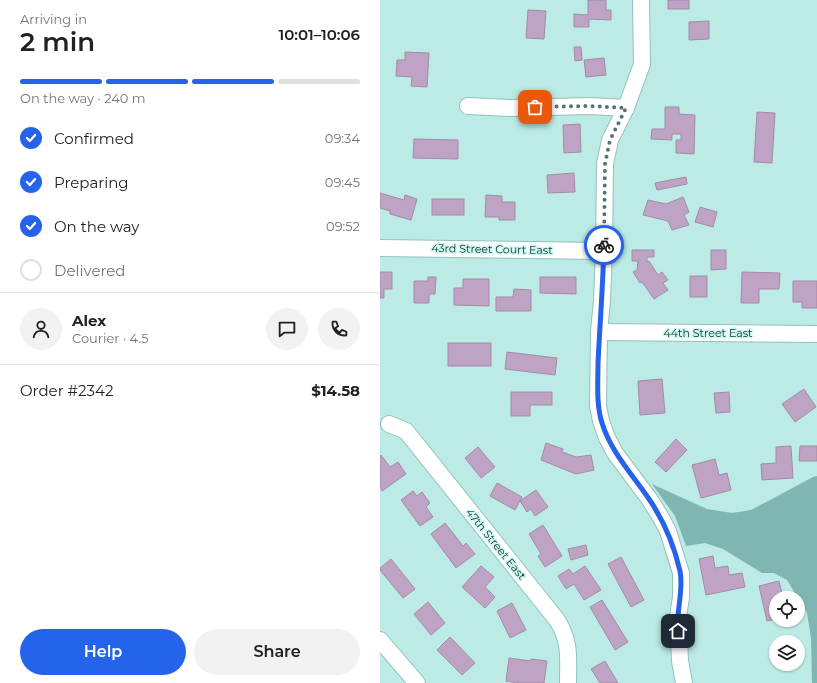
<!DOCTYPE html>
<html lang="en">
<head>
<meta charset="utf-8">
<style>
	:root { --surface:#fff; --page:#f2f2f2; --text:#202124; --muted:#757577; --line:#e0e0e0; --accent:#2563eb }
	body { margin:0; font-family:Montserrat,sans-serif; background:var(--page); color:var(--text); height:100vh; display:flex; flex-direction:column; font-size:15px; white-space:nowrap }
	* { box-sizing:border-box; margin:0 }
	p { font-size:13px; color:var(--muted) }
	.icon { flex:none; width:22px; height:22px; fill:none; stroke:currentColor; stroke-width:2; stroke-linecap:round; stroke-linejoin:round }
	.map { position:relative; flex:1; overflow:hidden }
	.drawer { display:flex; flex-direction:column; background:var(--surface); width:380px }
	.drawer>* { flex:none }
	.fabs { position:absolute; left:389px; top:591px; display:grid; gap:8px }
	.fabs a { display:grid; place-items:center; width:36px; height:36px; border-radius:50%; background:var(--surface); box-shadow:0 1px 3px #0004; font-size:20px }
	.pin { position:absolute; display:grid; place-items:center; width:34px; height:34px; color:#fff; margin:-17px; border-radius:8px; box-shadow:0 2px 6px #0006 }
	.courier { position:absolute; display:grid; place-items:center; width:40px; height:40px; margin:-20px; border:3px solid #2563eb; border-radius:50%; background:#fff; color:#222; box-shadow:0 1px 5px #0007 }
	.summary em { font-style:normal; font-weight:600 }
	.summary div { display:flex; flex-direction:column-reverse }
	.summary { display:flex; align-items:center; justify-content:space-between; height:68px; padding:0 20px }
	h1 { font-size:26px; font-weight:600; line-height:30px }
	.bar { display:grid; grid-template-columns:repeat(4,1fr); gap:6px 4px; align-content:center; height:48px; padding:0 20px }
	.bar i { height:5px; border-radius:3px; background:var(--line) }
	.bar .active { background:var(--accent) }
	.bar p { grid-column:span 4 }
	.line { display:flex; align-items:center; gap:10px; padding:0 20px; border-top:1px solid var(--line) }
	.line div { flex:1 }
	.round { display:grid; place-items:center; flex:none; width:42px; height:42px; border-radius:21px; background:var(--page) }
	ol { padding:0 20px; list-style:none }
	li { display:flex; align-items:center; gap:12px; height:44px }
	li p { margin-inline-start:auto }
	li .icon { padding:4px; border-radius:50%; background:var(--accent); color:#fff; stroke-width:4 }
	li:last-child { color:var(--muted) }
	li i { width:22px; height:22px; border:2px solid var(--line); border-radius:50% }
	.cta { display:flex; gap:8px; margin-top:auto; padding:8px 20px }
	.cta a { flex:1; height:46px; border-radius:24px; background:var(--accent); color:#fff; font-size:16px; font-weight:600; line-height:46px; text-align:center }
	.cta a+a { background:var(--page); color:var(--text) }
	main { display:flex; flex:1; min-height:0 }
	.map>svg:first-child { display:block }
</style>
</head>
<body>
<main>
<section class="drawer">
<div class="summary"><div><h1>2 min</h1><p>Arriving in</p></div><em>10:01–10:06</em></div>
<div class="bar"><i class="active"></i><i class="active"></i><i class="active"></i><i></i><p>On the way · 240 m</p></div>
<ol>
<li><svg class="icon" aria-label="check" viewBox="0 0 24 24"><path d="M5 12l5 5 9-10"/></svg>Confirmed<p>09:34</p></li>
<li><svg class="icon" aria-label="check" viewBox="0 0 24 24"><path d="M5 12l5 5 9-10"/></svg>Preparing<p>09:45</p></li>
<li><svg class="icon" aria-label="check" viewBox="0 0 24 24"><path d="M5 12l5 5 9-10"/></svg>On the way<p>09:52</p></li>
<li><i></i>Delivered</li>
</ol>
<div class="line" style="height:72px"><a class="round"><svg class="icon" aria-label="person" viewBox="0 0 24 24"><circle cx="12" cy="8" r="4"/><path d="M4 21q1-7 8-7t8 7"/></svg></a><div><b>Alex</b><p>Courier · 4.5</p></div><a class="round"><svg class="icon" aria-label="chat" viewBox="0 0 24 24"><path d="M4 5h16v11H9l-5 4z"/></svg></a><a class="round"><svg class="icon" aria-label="phone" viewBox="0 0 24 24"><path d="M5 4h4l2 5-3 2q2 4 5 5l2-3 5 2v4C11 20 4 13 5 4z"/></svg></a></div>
<div class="line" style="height:52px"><div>Order #2342</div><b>$14.58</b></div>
<div class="cta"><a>Help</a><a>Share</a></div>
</section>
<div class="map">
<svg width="437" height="683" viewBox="0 0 437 683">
	<rect width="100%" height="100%" fill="#bcebe6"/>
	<path fill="#80b6b1" d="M437,476V683H432L431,638L427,613L407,580L394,573H382L343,549L325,543L306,546L295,516L272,484L327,509L352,513L371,510L433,477Z"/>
	<g fill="#bfa3c4" stroke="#a38ba7">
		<path d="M208,0H226V10H231V20L209,19V27H194V14L208,15Z"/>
		<rect x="288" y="0" width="21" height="9"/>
		<path d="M148,10L166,11L164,39L146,38Z"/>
		<path d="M329,21V39L309,40V22Z"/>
		<path d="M194,47H201L202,60L195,61Z"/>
		<path d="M25,52L49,53L47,87L31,86L32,77L16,76L17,60H25Z"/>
		<path d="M224,58L226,75L206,77L204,60Z"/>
		<path d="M285,107H299V114L315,115L314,154L296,153V140H301V134H292V140L271,139L272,129H285Z"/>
		<path d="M377,112L395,113L392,163L374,162Z"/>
		<path d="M200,124L201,152L184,153L183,125Z"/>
		<path d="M34,139L78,140V159L33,158Z"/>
		<path d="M194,173L195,192L168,193L167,175Z"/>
		<path d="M306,177L307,184L277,190L275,183Z"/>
		<path d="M0,193L24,200L25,195L37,199L31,220L10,214V211L0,208Z"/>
		<path d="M106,195L122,196V202H135V220H119V217H105Z"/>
		<path d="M303,197L309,212L304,215L309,225L292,230L288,221L263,215L268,200L286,204Z"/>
		<rect x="52" y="199" width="32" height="16"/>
		<path d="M320,207L337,212L333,227L315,222Z"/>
		<path d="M252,250H274V257H267V262L269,261L278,275L282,272L288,280L283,283L288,290L274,299L262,282L260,283L253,272L257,270L258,261H252Z"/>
		<path d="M331,250H346V269L331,270Z"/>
		<path d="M0,272H12V289H4V298H0Z"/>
		<path d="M362,272L400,273L399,289H379V303H361Z"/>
		<rect x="310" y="276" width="17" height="21"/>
		<path d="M48,277H56L55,294H49V303H34V281H48Z"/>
		<path d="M160,277H196V294L160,293Z"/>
		<path d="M83,279H109V306L74,305V288H83Z"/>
		<path d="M413,281H437V308H422V302H413Z"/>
		<path d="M134,289L151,290V311H116V297H133Z"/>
		<rect x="68" y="343" width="43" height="23"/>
		<path d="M127,352L177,358L175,375L125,369Z"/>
		<path d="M282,379L285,413L260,415L258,381Z"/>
		<path d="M424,389L436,407L415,422L402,404Z"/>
		<path d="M131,392H172V405H150V416H131Z"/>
		<path d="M349,392L350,412L336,413L334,393Z"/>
		<path d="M296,439L307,450L286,472L275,462Z"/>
		<path d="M166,443L183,449L182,452L196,457L211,455L214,470L196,474L161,460Z"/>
		<path d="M411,446L413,478L382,480L381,464L396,463V447Z"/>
		<path d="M420,446H437V461H419Z"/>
		<path d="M98,447L115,467L101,478L85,458Z"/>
		<path d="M1,455L10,467L18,462L26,474L2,491L0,487V456Z"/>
		<path d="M335,459L339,475L347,473L351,490L321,498L312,465Z"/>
		<path d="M117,483L142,497L135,510L110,496Z"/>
		<path d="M156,490L168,507L155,516L151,509L147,512L140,501Z"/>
		<path d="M33,491L37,496L42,492L50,503L46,507L53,517L40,526L21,500Z"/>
		<path d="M65,523L83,546L86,543L95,554L76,568L51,534Z"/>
		<path d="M163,525L182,556L165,567L158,556L161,554L149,534Z"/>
		<path d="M206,545L208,555L191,560L188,549Z"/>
		<path d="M333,556L335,568L348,566L349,575L362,573L365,587L326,595L319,559Z"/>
		<path d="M241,557L264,600L251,607L228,564Z"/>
		<path d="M11,559L35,589L23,598L0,570V568Z"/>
		<path d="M101,566L114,577L105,587L115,597L105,608L82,587Z"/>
		<path d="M205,566L221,590L204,600L194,584L186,589L178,576L189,569L193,574Z"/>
		<path d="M399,581L403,598H396V619L387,621L379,586Z"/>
		<path d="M222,600L248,642L235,650L210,607Z"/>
		<path d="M48,602L65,623L51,635L34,614Z"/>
		<path d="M132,603L146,630L130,638L117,611Z"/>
		<path d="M70,637L95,663L82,675L57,650Z"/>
		<path d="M129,658L151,661V659L167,661L164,683H138L126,681Z"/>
		<path d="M225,661L238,683H220L211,669Z"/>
	</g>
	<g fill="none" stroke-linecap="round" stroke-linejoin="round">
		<defs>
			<g id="minor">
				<path d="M261,0L262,64L246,108L230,140L225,164L224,251L222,300L219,332L218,406L221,421L227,438L235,453L270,500L280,516L288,531L292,544L301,573V597L298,617L300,661L304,683"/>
				<path d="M88,106L130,108L210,106L246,108"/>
				<path d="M0,248L224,251"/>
				<path d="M219,332L437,334"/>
				<path d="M9,424L26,431L177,620C191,642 188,659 188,683"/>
				<path d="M0,640L37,683"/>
			</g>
		</defs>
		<use href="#minor" stroke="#93c1bd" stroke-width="18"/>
		<use href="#minor" stroke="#fff" stroke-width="16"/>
	</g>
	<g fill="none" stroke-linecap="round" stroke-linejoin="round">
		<path stroke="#577370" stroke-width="4" stroke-dasharray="0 7.2" d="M155,107L210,106L246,108L230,140L225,164L224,245"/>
		<path stroke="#2563eb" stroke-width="5" d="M224,245C223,284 220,323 218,363C218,382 216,404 222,423C231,452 252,474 269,499C284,521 294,545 300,571C303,585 299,602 298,616C298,621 298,626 298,631"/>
	</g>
	<g text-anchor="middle" stroke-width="3" stroke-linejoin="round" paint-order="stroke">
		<g font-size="11" fill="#203230" stroke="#c9f8f3">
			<text transform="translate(112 249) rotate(1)" y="4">43rd Street Court East</text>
			<text x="328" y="337">44th Street East</text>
			<text transform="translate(116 544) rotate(51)" y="4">47th Street East</text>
		</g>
	</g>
</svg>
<div class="fabs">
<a><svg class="icon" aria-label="locate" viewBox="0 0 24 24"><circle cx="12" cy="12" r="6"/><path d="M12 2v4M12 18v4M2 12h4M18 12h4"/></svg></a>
<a><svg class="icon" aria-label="layers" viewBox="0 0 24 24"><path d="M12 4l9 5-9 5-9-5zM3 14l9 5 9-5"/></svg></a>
</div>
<div class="pin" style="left:155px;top:107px;background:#ea580c"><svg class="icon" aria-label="bag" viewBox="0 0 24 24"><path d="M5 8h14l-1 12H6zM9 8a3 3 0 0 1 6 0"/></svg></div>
<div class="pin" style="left:298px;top:631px;background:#1f2937"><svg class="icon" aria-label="home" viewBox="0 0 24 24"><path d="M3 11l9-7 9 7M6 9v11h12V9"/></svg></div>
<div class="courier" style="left:224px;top:245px"><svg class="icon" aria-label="bike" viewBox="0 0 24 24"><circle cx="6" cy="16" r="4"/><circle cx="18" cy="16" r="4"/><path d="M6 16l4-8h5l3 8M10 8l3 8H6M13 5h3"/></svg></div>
</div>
</main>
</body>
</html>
